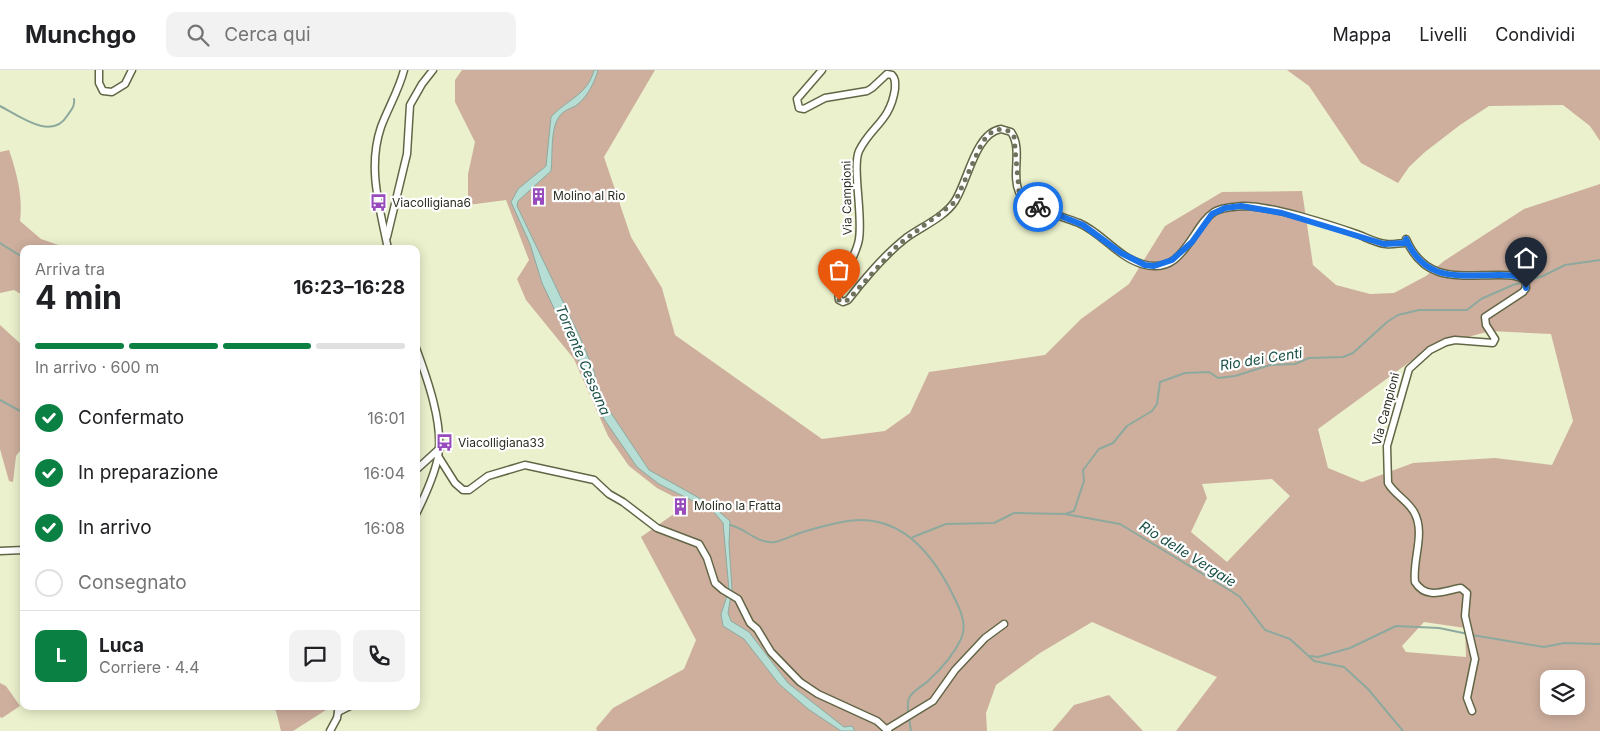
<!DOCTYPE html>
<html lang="it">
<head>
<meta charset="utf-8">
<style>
	:root { --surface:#fff; --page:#f2f2f2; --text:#202124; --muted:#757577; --line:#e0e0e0; --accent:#0b8043 }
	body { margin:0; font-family:Inter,sans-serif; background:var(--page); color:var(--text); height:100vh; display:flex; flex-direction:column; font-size:19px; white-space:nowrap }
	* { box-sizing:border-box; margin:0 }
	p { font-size:16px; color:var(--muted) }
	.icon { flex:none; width:28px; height:28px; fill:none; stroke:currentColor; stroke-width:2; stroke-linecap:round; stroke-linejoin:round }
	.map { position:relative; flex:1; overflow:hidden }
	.side { position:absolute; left:20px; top:175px; width:400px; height:465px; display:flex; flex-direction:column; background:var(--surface); border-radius:10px; box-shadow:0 2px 12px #0003 }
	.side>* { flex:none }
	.tools { position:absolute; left:1540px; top:600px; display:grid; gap:10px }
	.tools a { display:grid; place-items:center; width:45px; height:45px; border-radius:10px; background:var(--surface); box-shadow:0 2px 12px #0003; font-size:25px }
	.pin { position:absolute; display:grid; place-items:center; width:42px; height:42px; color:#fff; margin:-51px -21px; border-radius:50% 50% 50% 0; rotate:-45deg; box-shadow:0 0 5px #0007 }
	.pin .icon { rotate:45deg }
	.courier { position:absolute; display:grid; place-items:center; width:50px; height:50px; margin:-25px; border:4px solid #1a73e8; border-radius:50%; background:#fff; color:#222; box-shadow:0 1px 6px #0007 }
	.overview em { font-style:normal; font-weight:700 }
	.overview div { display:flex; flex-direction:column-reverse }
	.overview { display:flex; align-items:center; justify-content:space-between; height:85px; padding:0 15px }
	h1 { font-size:32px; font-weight:700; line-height:38px }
	.bar { display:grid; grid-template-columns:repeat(4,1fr); gap:8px 5px; align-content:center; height:60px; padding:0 15px }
	.bar i { height:6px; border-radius:4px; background:var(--line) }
	.bar .selected { background:var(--accent) }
	.bar p { grid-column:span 4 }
	.line { display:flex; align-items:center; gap:12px; padding:0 15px; border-top:1px solid var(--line) }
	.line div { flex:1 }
	.round { display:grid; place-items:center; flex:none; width:52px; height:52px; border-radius:10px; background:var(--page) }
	ol { padding:0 15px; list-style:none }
	li { display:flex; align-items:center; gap:15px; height:55px }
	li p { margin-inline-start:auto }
	li .icon { padding:5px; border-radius:50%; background:var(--accent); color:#fff; stroke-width:4 }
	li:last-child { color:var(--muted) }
	li i { width:28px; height:28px; border:2px solid var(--line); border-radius:50% }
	header { display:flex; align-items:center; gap:30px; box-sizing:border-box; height:70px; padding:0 25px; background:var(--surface); border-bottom:1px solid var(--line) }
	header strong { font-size:24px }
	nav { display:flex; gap:28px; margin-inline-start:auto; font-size:18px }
	.search { width:350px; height:45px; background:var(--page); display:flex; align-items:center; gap:12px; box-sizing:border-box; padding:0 18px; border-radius:10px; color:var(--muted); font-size:19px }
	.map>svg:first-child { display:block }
</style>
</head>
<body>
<header>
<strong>Munchgo</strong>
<div class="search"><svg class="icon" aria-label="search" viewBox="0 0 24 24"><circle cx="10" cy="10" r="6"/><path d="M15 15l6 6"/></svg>Cerca qui</div>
<nav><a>Mappa</a><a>Livelli</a><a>Condividi</a></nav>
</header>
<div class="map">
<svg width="1600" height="661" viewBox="0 0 1600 661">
	<rect width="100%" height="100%" fill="#ebf1cc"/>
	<g fill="#ceaf9e" fill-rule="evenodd">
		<path d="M462,0H655L604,87L631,167L662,218L675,265L822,369L885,361L910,343L929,302L1045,285L1081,249L1129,214L1165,156L1222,122L1302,121L1313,195L1336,215L1370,224L1394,223L1426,206L1444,191L1524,139L1600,114V661H1176L1217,607L1092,552L1040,583L996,615L986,643L987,661H597L596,658L613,638L684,599L696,570L641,467L688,434L657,418L629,396L608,366L574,289L526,230L517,209L529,190L506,130L468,135V104L475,72L455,32V10ZM1490,261L1551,264L1573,351L1552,395L1495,388L1413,393L1362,412L1328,398L1318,359L1411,291L1446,273ZM1272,409L1290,426L1227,492L1191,462L1207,428L1202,414ZM1424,552L1465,558L1466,587L1406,582L1402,576ZM1549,609H1576V636H1549Z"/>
		<path d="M1287,0H1600V71L1590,56L1563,35L1489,36L1460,55L1425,82L1409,97L1398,113L1361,93L1309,16Z"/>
		<path d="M9,80C17,104 23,126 20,151L41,169L70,179H24V226L14,220L0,223V82Z"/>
		<path d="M0,255L24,277V376L16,386L13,412L9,411L0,379Z"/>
		<path d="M0,613L6,616L20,636L2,648L0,647Z"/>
		<path d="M1109,625L1143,661H1052L1074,635Z"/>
		<path d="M268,636H326V640L293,661H281L276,641Z"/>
	</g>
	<path fill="#b7ded4" stroke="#8da99e" d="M594,0H598C595,11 588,26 578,34C572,39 564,39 559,47C550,59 553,85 551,101L518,131L517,136L578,263L594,301L599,325L649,400L710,434L730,451L729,474L732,519L728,543L731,551L749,562L788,613L844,657L852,656L855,661H841L808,639L779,614L744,569L723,556L721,544L729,520L723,453L713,441L659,414L637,397L604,349L581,295L542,213L530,174L511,132L518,119L546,96L551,47C566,30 588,25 594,0Z"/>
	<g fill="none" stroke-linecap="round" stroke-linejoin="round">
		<g stroke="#8da99e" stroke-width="2">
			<path d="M0,36C19,46 52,71 67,46C71,40 75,37 74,29"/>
			<path d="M0,173L24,188"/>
			<path d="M0,330L24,343"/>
			<path d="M1065,444L1120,454L1231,521L1240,527L1265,560L1290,569L1314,591L1344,597L1368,619L1403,661"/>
			<path d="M730,455C746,458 756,474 775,472C783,470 792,466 800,463C812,459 824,456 837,453C892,439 926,474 950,519C957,534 969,552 961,569C954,584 940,600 928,611C922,617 913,620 909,628C907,633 908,638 908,643"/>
			<path d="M913,467L946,454L994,453L1014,443L1065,444L1074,441L1084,411L1083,400L1099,379L1113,373L1127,356L1152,341L1157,334L1160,312L1185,303L1209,302L1218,308L1235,306L1270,295L1295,294L1309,288L1343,287L1353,283L1387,252L1398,245L1419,240H1467L1481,229L1513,215L1543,206L1565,195L1600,190"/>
			<path d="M1472,565L1544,577L1564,573L1600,574"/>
			<path d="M1310,586L1318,587L1350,578L1396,556L1439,558L1468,564"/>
			<path d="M909,648L911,661"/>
		</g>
		<defs>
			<g id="minor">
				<path d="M99,0V13L103,21L112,22L125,14L132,0"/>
				<path d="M822,0L797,29L799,38L804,39L825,28L867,21L872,18L887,4L892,5C896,9 895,13 895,19C890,52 871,56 859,81C852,97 863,145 859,169C857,186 835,216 839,230L843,232L848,230C865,208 884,185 906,168C921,157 945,147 955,131C968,111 975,63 1001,59L1011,62C1023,79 1011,104 1019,122C1026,137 1064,147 1079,153C1102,163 1118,187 1142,194C1184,207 1191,157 1214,142C1222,137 1234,137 1243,136C1273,136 1324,153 1354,163C1364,166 1375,173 1386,174C1392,175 1399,173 1405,173L1406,169C1425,213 1459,205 1499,205C1508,205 1517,205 1525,210L1526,218L1523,222L1485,247L1486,255L1495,269L1493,273L1455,270L1446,272L1430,280L1409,299L1387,376L1388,413C1394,424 1407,430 1414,442C1426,463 1412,490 1415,512C1427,531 1445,520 1461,518L1467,523L1465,546L1475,589L1467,628L1472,641"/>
				<path d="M387,167L407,84L410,35L422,14L433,0"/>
				<path d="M388,179C380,138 367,98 381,57C388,38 399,20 404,0"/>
				<path d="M416,278C427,308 444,355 438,387C434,407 425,426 416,444"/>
				<path d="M438,386L455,413L463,420H469L488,406L525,395L594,410L609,424L623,432L657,458L699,474L707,488L715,513L723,520L738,529L750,553L757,559L771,582L800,612L818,624L877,651L888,661"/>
				<path d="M416,400L439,379"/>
				<path d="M0,481L24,480"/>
				<path d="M338,642L350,636"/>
				<path d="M887,659L933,631L955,600L985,568L1004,554"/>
				<path d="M330,661L337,648L339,636"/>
			</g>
		</defs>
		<use href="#minor" stroke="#626646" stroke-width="9"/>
		<use href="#minor" stroke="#fff" stroke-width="6"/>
	</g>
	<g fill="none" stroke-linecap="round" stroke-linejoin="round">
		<path stroke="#6f725c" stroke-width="5" stroke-dasharray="0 9" d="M839,230L843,232L848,230L898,175L955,132L982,73C988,64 995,57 1007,60L1014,66L1019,122L1038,137"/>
		<path stroke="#1a73e8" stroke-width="6" d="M1038,137L1083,155L1121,183L1145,195L1154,196L1172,190L1192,172L1212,144L1225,138L1241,136L1282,143L1384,174L1405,173L1406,169C1425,213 1459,205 1499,205C1508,205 1517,205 1525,210L1526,218"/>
	</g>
	<defs>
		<symbol id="building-bare" viewBox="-9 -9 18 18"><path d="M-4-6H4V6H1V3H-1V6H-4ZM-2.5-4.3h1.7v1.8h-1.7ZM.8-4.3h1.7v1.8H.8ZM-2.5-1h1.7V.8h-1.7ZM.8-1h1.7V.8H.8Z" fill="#974bbc" stroke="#fff" stroke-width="2.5" paint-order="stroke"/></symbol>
		<symbol id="bus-bare" viewBox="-9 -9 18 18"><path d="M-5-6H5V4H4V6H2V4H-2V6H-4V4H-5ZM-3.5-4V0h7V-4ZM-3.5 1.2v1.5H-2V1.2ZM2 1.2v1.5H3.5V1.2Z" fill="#974bbc" stroke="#fff" stroke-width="2.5" paint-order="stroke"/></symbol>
	</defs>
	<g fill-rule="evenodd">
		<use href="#building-bare" x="526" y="114" width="25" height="25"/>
		<use href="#bus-bare" x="366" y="120" width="25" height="25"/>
		<use href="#bus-bare" x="432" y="360" width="25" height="25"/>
		<use href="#building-bare" x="668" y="424" width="25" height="25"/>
	</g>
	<g text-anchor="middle" stroke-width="4.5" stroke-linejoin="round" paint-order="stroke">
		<g font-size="12" fill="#2c2d20" stroke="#fff" text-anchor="start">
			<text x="553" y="130">Molino al Rio</text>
			<text x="392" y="137">Viacolligiana6</text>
			<text x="458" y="377">Viacolligiana33</text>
			<text x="694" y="440">Molino la Fratta</text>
		</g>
		<g font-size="12" fill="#2c2d20" stroke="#fff">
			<text transform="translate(847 128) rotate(-91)" y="4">Via Campioni</text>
			<text transform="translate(1386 339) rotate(-75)" y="4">Via Campioni</text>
		</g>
		<g font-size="14" font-style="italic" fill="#1a4f45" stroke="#fff">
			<text transform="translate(1261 289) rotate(-9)" y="5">Rio dei Centi</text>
			<text transform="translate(583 290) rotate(67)" y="5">Torrente Cessana</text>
			<text transform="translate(1188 484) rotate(32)" y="5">Rio delle Vergaie</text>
		</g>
	</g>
</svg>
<div class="tools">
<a><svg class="icon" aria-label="layers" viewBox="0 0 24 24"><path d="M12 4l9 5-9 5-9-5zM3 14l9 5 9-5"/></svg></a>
</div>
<div class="pin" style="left:839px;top:230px;background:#ea580c"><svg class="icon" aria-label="bag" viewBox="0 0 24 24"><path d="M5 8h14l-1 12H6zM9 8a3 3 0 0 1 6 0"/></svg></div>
<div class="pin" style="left:1526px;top:218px;background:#1f2937"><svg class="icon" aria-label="home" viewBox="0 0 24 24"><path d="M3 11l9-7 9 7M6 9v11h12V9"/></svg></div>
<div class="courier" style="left:1038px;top:137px"><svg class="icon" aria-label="bike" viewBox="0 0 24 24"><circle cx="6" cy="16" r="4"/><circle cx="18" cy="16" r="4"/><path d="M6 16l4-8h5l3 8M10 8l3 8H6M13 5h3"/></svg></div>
<section class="side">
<div class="overview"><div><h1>4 min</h1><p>Arriva tra</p></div><em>16:23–16:28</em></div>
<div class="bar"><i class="selected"></i><i class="selected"></i><i class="selected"></i><i></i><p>In arrivo · 600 m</p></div>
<ol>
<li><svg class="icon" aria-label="check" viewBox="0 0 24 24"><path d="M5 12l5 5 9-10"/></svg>Confermato<p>16:01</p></li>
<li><svg class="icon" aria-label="check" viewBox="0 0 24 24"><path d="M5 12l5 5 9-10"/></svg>In preparazione<p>16:04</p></li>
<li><svg class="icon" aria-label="check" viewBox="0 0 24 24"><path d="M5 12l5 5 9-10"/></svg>In arrivo<p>16:08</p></li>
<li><i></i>Consegnato</li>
</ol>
<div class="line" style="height:90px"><b class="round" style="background:var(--accent);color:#fff">L</b><div><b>Luca</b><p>Corriere · 4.4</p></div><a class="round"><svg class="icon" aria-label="chat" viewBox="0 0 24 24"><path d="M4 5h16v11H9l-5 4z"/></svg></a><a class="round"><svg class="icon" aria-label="phone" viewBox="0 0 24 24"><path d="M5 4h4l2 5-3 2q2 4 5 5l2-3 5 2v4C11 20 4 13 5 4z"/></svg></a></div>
</section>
</div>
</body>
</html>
